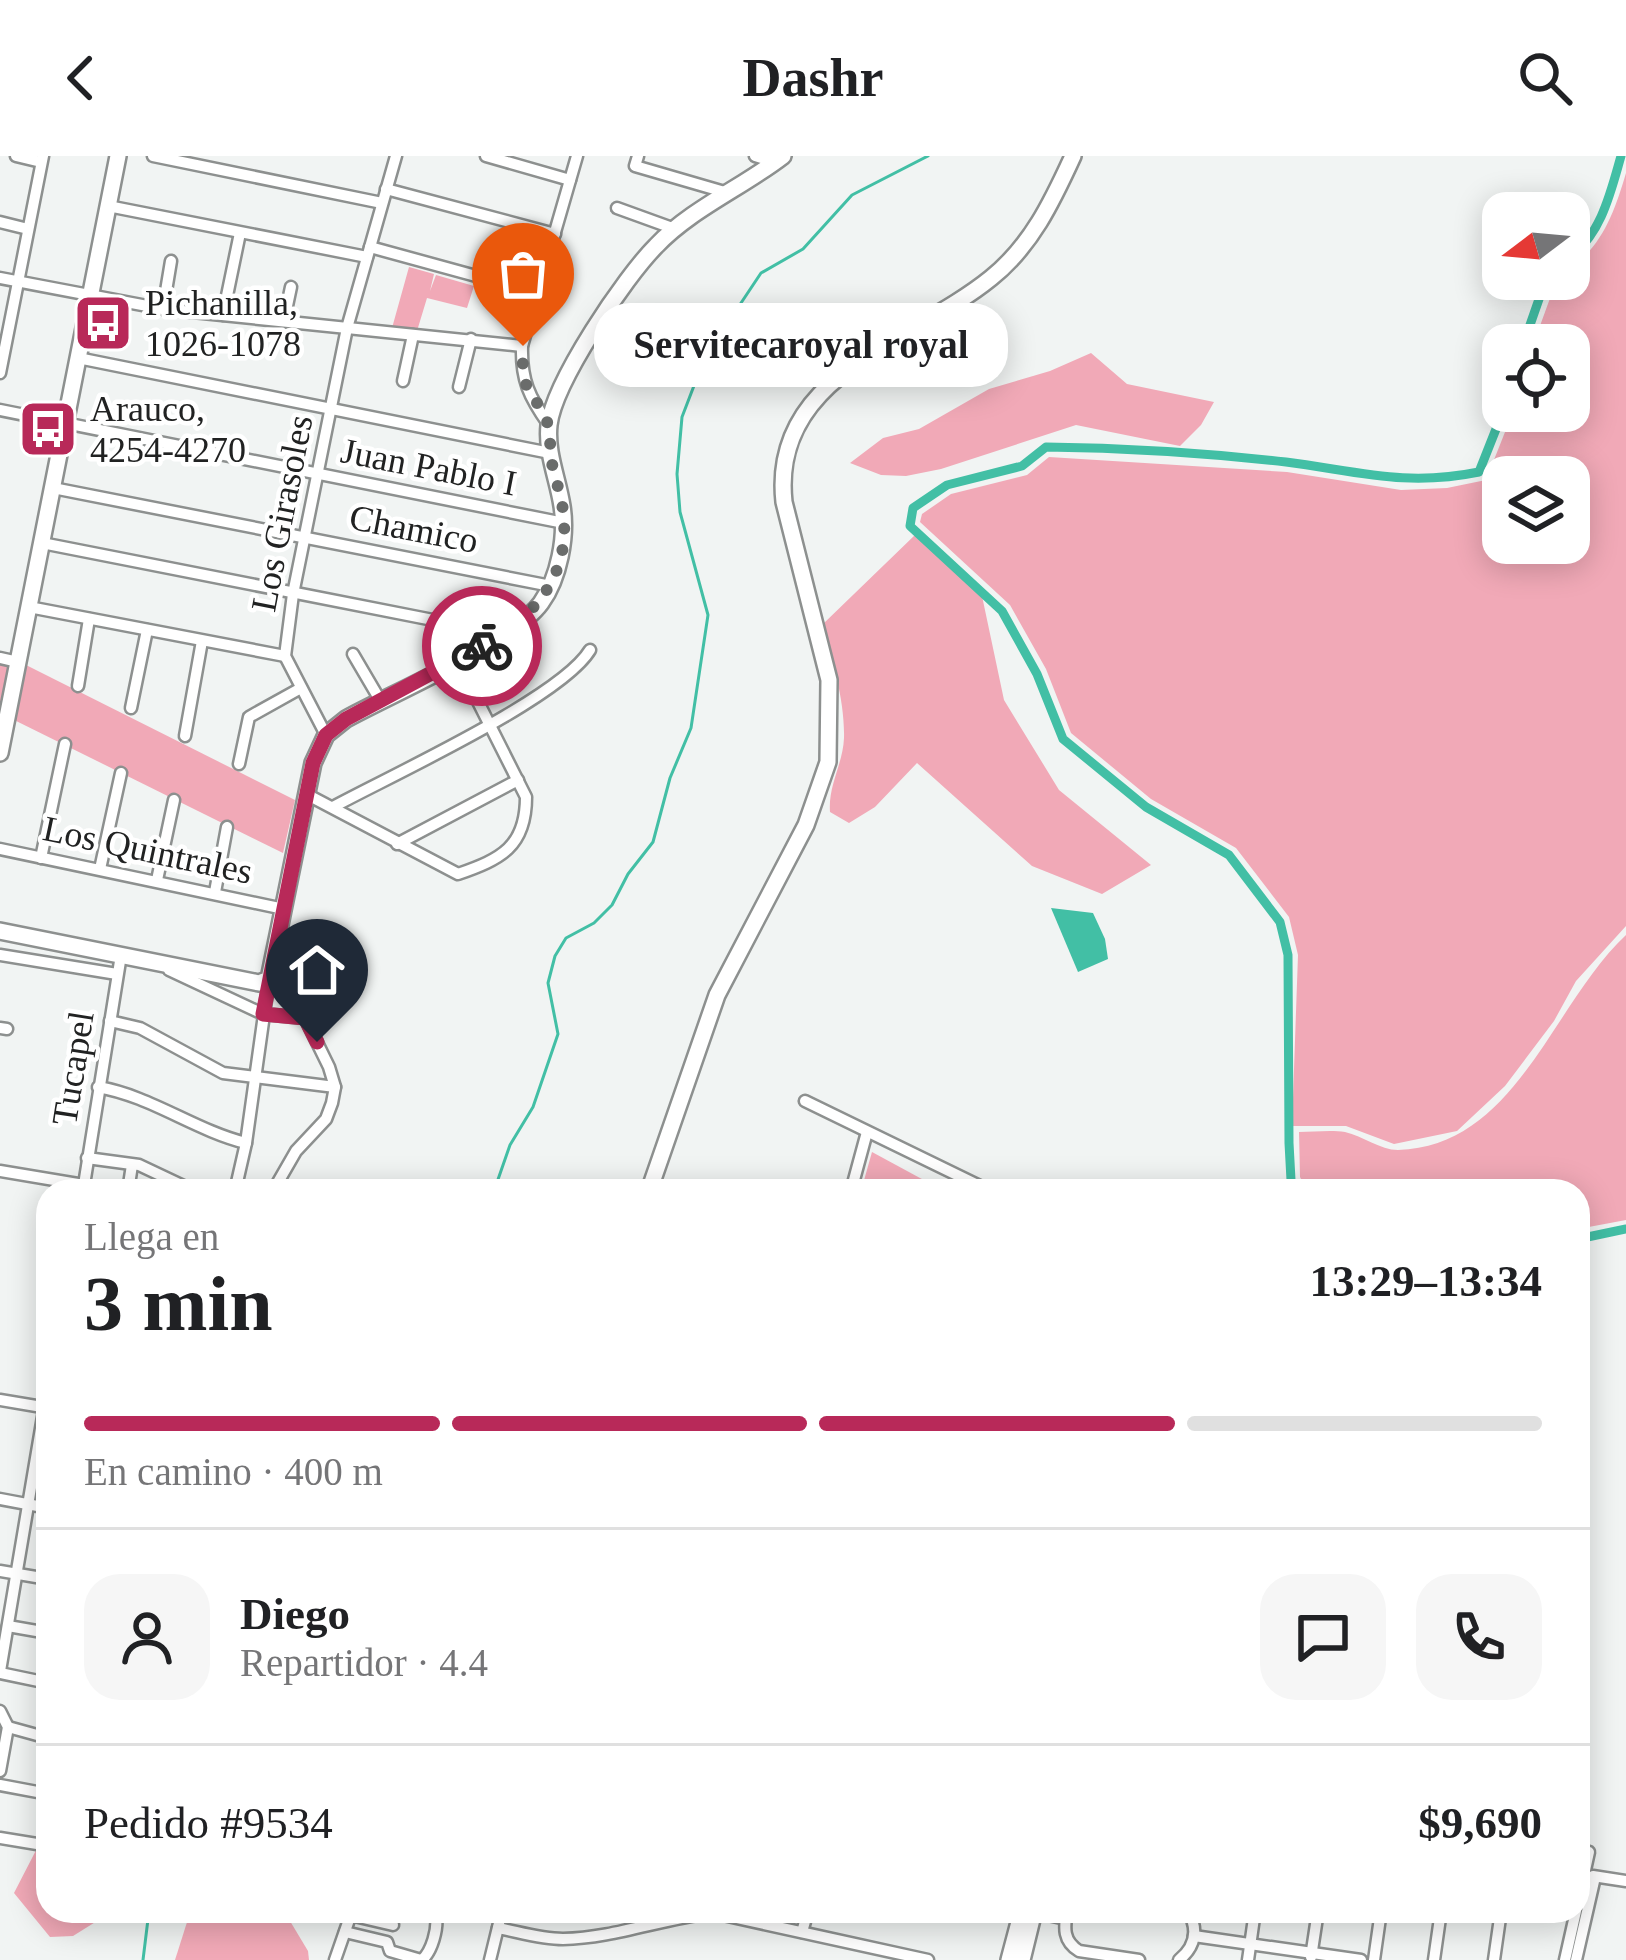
<!DOCTYPE html>
<html lang="es">
<head>
<meta charset="utf-8">
<style>
	:root { --surface:#fff; --page:#f6f6f6; --text:#202124; --muted:#757577; --line:#e0e0e0; --accent:#b82959 }
	body { margin:0; font-family:"Times New Roman",serif; background:var(--page); color:var(--text); height:100vh; display:flex; flex-direction:column; font-size:45px; white-space:nowrap }
	* { box-sizing:border-box; margin:0 }
	p { font-size:39px; color:var(--muted) }
	.icon { flex:none; width:66px; height:66px; fill:none; stroke:currentColor; stroke-width:2; stroke-linecap:round; stroke-linejoin:round }
	.map { position:relative; flex:1; overflow:hidden }
	.details { position:absolute; left:36px; top:1023px; width:1554px; height:744px; display:flex; flex-direction:column; background:var(--surface); border-radius:36px; box-shadow:0 6px 30px #0003 }
	.details>* { flex:none }
	.needle { width:78px; rotate:254deg }
	.buttons { position:absolute; left:1482px; top:36px; display:grid; gap:24px }
	.buttons a { display:grid; place-items:center; width:108px; height:108px; border-radius:24px; background:var(--surface); box-shadow:0 6px 30px #0003; font-size:60px }
	.pin { position:absolute; display:grid; place-items:center; width:102px; height:102px; color:#fff; margin:-123px -51px; border-radius:50% 50% 50% 0; rotate:-45deg; box-shadow:0 0 12px #0007 }
	.pin .icon { rotate:45deg }
	.courier { position:absolute; display:grid; place-items:center; width:120px; height:120px; margin:-60px; border:9px solid #b82959; border-radius:50%; background:#fff; color:#222; box-shadow:0 3px 15px #0007 }
	.bubble { position:absolute; height:84px; border-radius:36px; background:var(--surface); box-shadow:0 6px 30px #0003; font-size:39px; font-weight:700; line-height:84px; text-align:center }
	.summary em { font-style:normal; font-weight:700 }
	.summary div { display:flex; flex-direction:column-reverse }
	.summary { display:flex; align-items:center; justify-content:space-between; height:204px; padding:0 48px }
	h1 { font-size:78px; font-weight:700; line-height:90px }
	.bar { display:grid; grid-template-columns:repeat(4,1fr); gap:18px 12px; align-content:center; height:144px; padding:0 48px }
	.bar i { height:15px; border-radius:9px; background:var(--line) }
	.bar .current { background:var(--accent) }
	.bar p { grid-column:span 4 }
	.line { display:flex; align-items:center; gap:30px; padding:0 48px; border-top:3px solid var(--line) }
	.line div { flex:1 }
	.round { display:grid; place-items:center; flex:none; width:126px; height:126px; border-radius:36px; background:var(--page) }
	header { display:flex; justify-content:space-between; align-items:center; height:156px; padding:0 48px; background:var(--surface); font-size:54px; font-weight:700 }
	.map>svg:first-child { display:block }
</style>
</head>
<body>
<header><svg class="icon" aria-label="back" viewBox="0 0 24 24"><path d="M15 5l-7 7 7 7"/></svg>Dashr<svg class="icon" aria-label="search" viewBox="0 0 24 24"><circle cx="10" cy="10" r="6"/><path d="M15 15l6 6"/></svg></header>
<div class="map">
<svg width="1626" height="1804" viewBox="0 0 1626 1804">
	<rect width="100%" height="100%" fill="#f1f4f3"/>
	<g fill="#f1a9b7" fill-rule="evenodd">
		<path d="M1626,17V770L1576,825L1554,865L1505,930L1457,975L1394,988L1346,970H1292L1298,799L1289,761L1236,692L1151,643L1071,577L1046,513L1010,449L920,366L922,358L951,338L1027,319L1049,301L1287,316L1401,334L1447,332L1486,324L1507,271L1510,255H1569V189H1533L1557,123H1569V113C1603,90 1615,54 1626,17ZM1503,321H1569V387H1503Z"/>
		<path d="M409,111L434,118L430,135L436,119L474,130L467,152L427,142L417,175L392,172Z"/>
		<path d="M1091,197L1127,228L1214,246L1201,269L1180,290L1076,269L941,313L906,320L881,319L850,307L883,282L919,273L989,233L1050,215Z"/>
		<path d="M915,379L982,440L1004,544L1059,634L1151,709L1102,738L1032,710L917,607L875,651L849,667L830,656C828,629 843,608 844,582C845,544 832,504 823,468Z"/>
		<path d="M0,507L26,509L295,644L283,697L0,557Z"/>
		<path d="M1626,779V1064L1578,1073V1035H1307L1300,1021L1299,976C1313,976 1331,974 1345,976C1363,980 1380,994 1398,994C1516,991 1552,848 1626,779Z"/>
		<path d="M872,996L944,1035H861Z"/>
		<path d="M48,1671V1755H113L73,1780L50,1781L14,1737Z"/>
		<path d="M200,1755H284L308,1795L309,1804H175L188,1763Z"/>
	</g>
	<path fill="#42bfa5" d="M1051,752L1093,757L1105,783L1108,803L1078,816Z"/>
	<g fill="none" stroke-linecap="round" stroke-linejoin="round">
		<g stroke="#42bfa5" stroke-width="3">
			<path d="M494,1035L510,989L533,951L558,878L548,827L555,800L566,782L594,767L612,749L628,718L653,686L670,622L691,572L708,459L680,356L677,318L682,261L705,201L761,117L803,93L852,39L928,0"/>
			<path d="M143,1804L149,1755"/>
		</g>
		<g stroke="#42bfa5" stroke-width="9">
			<path d="M1569,101C1601,80 1611,35 1621,0"/>
			<path d="M1523,189L1546,123"/>
			<path d="M1296,1035L1291,1024L1289,987L1288,799L1280,766L1229,699L1146,651L1063,583L1037,518L1002,455L910,370L913,352L947,329L1022,310L1046,291C1126,292 1206,297 1286,306C1357,315 1405,331 1479,316L1498,268L1503,238"/>
			<path d="M1578,1083L1626,1073"/>
		</g>
		<defs>
			<g id="street">
				<path d="M16,0L41,6"/>
				<path d="M153,0L382,47"/>
				<path d="M486,0L570,24"/>
				<path d="M638,0L635,10L728,37"/>
				<path d="M755,0L775,6"/>
				<path d="M386,33L555,78"/>
				<path d="M108,50L367,101"/>
				<path d="M617,52L675,73"/>
				<path d="M0,66L28,73"/>
				<path d="M370,91L538,137"/>
				<path d="M0,122L163,153L522,190"/>
				<path d="M163,153L171,105"/>
				<path d="M223,159L240,77"/>
				<path d="M284,164L291,131"/>
				<path d="M78,202L550,297"/>
				<path d="M0,217L43,0"/>
				<path d="M403,225L413,179"/>
				<path d="M459,231L471,183"/>
				<path d="M0,254L564,367"/>
				<path d="M549,269C529,241 521,224 522,190L577,0"/>
				<path d="M53,332L551,430"/>
				<path d="M42,387L433,464L457,504L526,641C526,691 501,703 458,718L306,638"/>
				<path d="M29,451L285,500"/>
				<path d="M353,498L380,544"/>
				<path d="M0,502L18,506"/>
				<path d="M78,530L89,463"/>
				<path d="M131,552L147,474"/>
				<path d="M326,579L285,500L293,438L347,172L396,0"/>
				<path d="M185,580L202,485"/>
				<path d="M239,608L249,561L301,532"/>
				<path d="M333,651C390,620 561,542 590,494"/>
				<path d="M397,688L518,624"/>
				<path d="M0,693L284,753"/>
				<path d="M41,702L65,588"/>
				<path d="M100,713L121,617"/>
				<path d="M157,724L174,644"/>
				<path d="M215,736L227,671"/>
				<path d="M0,799L117,818"/>
				<path d="M169,814L263,858L305,862L329,911L335,931L332,947L326,963L296,995L273,1035"/>
				<path d="M110,865L140,872L223,917L335,931"/>
				<path d="M0,872L7,873"/>
				<path d="M98,931C151,940 194,974 246,987"/>
				<path d="M805,945L990,1035"/>
				<path d="M87,1002L139,1009L194,1035"/>
				<path d="M0,1015L84,1029"/>
				<path d="M83,1035L121,799"/>
				<path d="M128,1035L132,1009"/>
				<path d="M235,1035L246,987L269,823"/>
				<path d="M805,1035V1031L820,1035"/>
				<path d="M851,1035L867,976"/>
				<path d="M0,1244L48,1252"/>
				<path d="M0,1343L48,1352"/>
				<path d="M0,1415L48,1423"/>
				<path d="M8,1470L48,1477"/>
				<path d="M0,1515L48,1231"/>
				<path d="M0,1517L48,1527"/>
				<path d="M0,1555L8,1571L0,1615"/>
				<path d="M8,1571L48,1582"/>
				<path d="M0,1629L48,1638"/>
				<path d="M0,1682L43,1689"/>
				<path d="M1578,1694L1589,1696L1578,1746"/>
				<path d="M1593,1720L1626,1725"/>
				<path d="M705,1755L928,1804"/>
				<path d="M1067,1755C1064,1772 1063,1785 1079,1795L1139,1804"/>
				<path d="M1034,1756L1066,1763"/>
				<path d="M350,1759L393,1769"/>
				<path d="M498,1772C519,1776 541,1783 563,1783C613,1782 661,1763 711,1757"/>
				<path d="M345,1776L387,1786L390,1795L421,1804"/>
				<path d="M802,1776L808,1755"/>
				<path d="M1194,1780L1361,1804"/>
				<path d="M1311,1801L1318,1755"/>
				<path d="M335,1804L352,1755"/>
				<path d="M422,1804C432,1795 438,1773 436,1760L429,1755"/>
				<path d="M490,1804L502,1755"/>
				<path d="M1179,1804C1195,1791 1199,1774 1188,1755"/>
				<path d="M1248,1804L1255,1755"/>
				<path d="M1374,1804L1381,1755"/>
				<path d="M1434,1804L1441,1755"/>
				<path d="M1494,1804L1501,1755"/>
				<path d="M1565,1804L1576,1755"/>
				<path d="M1576,1804L1595,1721"/>
			</g>
			<g id="secondary">
				<path d="M0,597L118,0"/>
				<path d="M0,775L259,827L269,823L313,607L326,579L346,563C393,537 513,486 541,447C559,422 567,380 562,350C558,323 546,297 549,269C554,226 625,121 656,90C691,53 743,31 783,0"/>
				<path d="M649,1035L717,839L806,669L828,606L829,524L784,346C770,218 911,187 991,122C1031,90 1052,46 1073,0"/>
				<path d="M1009,1804L1022,1755"/>
				<path d="M1022,1804L1034,1755"/>
			</g>
		</defs>
		<use href="#street" stroke="#8d908f" stroke-width="15"/>
		<use href="#secondary" stroke="#8d908f" stroke-width="20"/>
		<use href="#street" stroke="#fff" stroke-width="10"/>
		<use href="#secondary" stroke="#fff" stroke-width="15"/>
	</g>
	<g fill="none" stroke-linecap="round" stroke-linejoin="round">
		<path stroke="#6a6c6b" stroke-width="12" stroke-dasharray="0 21.6" d="M482,490C537,460 574,416 562,348C559,333 554,318 551,303C549,291 552,277 547,266C530,228 521,240 523,190"/>
		<path stroke="#b82959" stroke-width="15" d="M317,886L305,862L263,858L313,607L326,579L346,563L482,490"/>
	</g>
	<defs>
		<symbol id="bus-square" viewBox="-11 -11 22 22"><rect x="-9" y="-9" width="18" height="18" rx="4" fill="#b82959" stroke="#fff"/><path d="M-5-6H5V4H4V6H2V4H-2V6H-4V4H-5ZM-3.5-4V0h7V-4ZM-3.5 1.2v1.5H-2V1.2ZM2 1.2v1.5H3.5V1.2Z" fill="#fff"/></symbol>
	</defs>
	<g fill-rule="evenodd">
		<use href="#bus-square" x="70" y="134" width="66" height="66"/>
		<use href="#bus-square" x="15" y="240" width="66" height="66"/>
	</g>
	<g text-anchor="middle" stroke-width="9" stroke-linejoin="round" paint-order="stroke">
		<g font-size="36" fill="#212222" stroke="#fff" text-anchor="start">
			<text x="145" y="159">Pichanilla,<tspan x="145" dy="41">1026-1078</tspan></text>
			<text x="90" y="265">Arauco,<tspan x="90" dy="41">4254-4270</tspan></text>
		</g>
		<g font-size="36" fill="#212222" stroke="#fff">
			<text transform="translate(429 310) rotate(11)" y="13">Juan Pablo I</text>
			<text transform="translate(281 357) rotate(-79)" y="13">Los Girasoles</text>
			<text transform="translate(414 372) rotate(11)" y="13">Chamico</text>
			<text transform="translate(148 693) rotate(12)" y="13">Los Quintrales</text>
			<text transform="translate(72 912) rotate(-81)" y="13">Tucapel</text>
		</g>
	</g>
</svg>
<div class="buttons">
<a><svg class="needle" viewBox="-14 -14 28 28"><path d="M0-13l5 13h-10z" fill="#e53935"/><path d="M0 13l5-13h-10z" fill="#757577"/></svg></a>
<a><svg class="icon" aria-label="locate" viewBox="0 0 24 24"><circle cx="12" cy="12" r="6"/><path d="M12 2v4M12 18v4M2 12h4M18 12h4"/></svg></a>
<a><svg class="icon" aria-label="layers" viewBox="0 0 24 24"><path d="M12 4l9 5-9 5-9-5zM3 14l9 5 9-5"/></svg></a>
</div>
<div class="pin" style="left:523px;top:190px;background:#ea580c"><svg class="icon" aria-label="bag" viewBox="0 0 24 24"><path d="M5 8h14l-1 12H6zM9 8a3 3 0 0 1 6 0"/></svg></div>
<div class="pin" style="left:317px;top:886px;background:#1f2937"><svg class="icon" aria-label="home" viewBox="0 0 24 24"><path d="M3 11l9-7 9 7M6 9v11h12V9"/></svg></div>
<div class="courier" style="left:482px;top:490px"><svg class="icon" aria-label="bike" viewBox="0 0 24 24"><circle cx="6" cy="16" r="4"/><circle cx="18" cy="16" r="4"/><path d="M6 16l4-8h5l3 8M10 8l3 8H6M13 5h3"/></svg></div>
<div class="bubble" style="left:594px;top:147px;width:414px">Servitecaroyal royal</div>
<section class="details">
<div class="summary"><div><h1>3 min</h1><p>Llega en</p></div><em>13:29–13:34</em></div>
<div class="bar"><i class="current"></i><i class="current"></i><i class="current"></i><i></i><p>En camino · 400 m</p></div>
<div class="line" style="height:216px"><a class="round"><svg class="icon" aria-label="person" viewBox="0 0 24 24"><circle cx="12" cy="8" r="4"/><path d="M4 21q1-7 8-7t8 7"/></svg></a><div><b>Diego</b><p>Repartidor · 4.4</p></div><a class="round"><svg class="icon" aria-label="chat" viewBox="0 0 24 24"><path d="M4 5h16v11H9l-5 4z"/></svg></a><a class="round"><svg class="icon" aria-label="phone" viewBox="0 0 24 24"><path d="M5 4h4l2 5-3 2q2 4 5 5l2-3 5 2v4C11 20 4 13 5 4z"/></svg></a></div>
<div class="line" style="height:156px"><div>Pedido #9534</div><b>$9,690</b></div>
</section>
</div>
</body>
</html>
